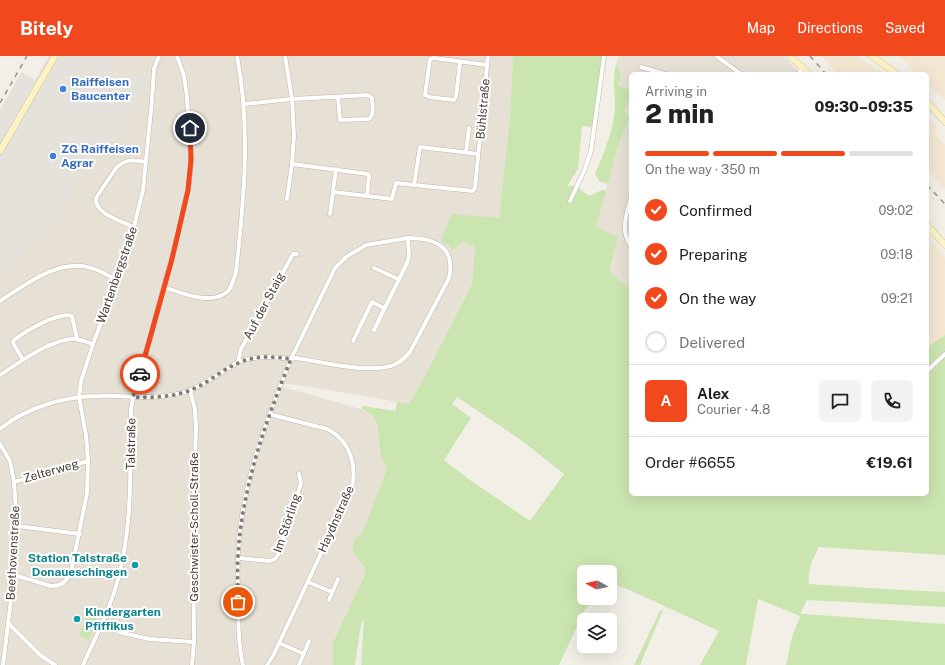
<!DOCTYPE html>
<html lang="en">
<head>
<meta charset="utf-8">
<style>
	:root { --surface:#fff; --page:#f2f2f2; --text:#222; --muted:#767676; --line:#e0e0e0; --accent:#f2481d }
	body { margin:0; font-family:"Public Sans",sans-serif; background:var(--page); color:var(--text); height:100vh; display:flex; flex-direction:column; font-size:15px; white-space:nowrap }
	* { box-sizing:border-box; margin:0 }
	p { font-size:13px; color:var(--muted) }
	.icon { flex:none; width:22px; height:22px; fill:none; stroke:currentColor; stroke-width:2; stroke-linecap:round; stroke-linejoin:round }
	.map { position:relative; flex:1; overflow:hidden }
	.details { position:absolute; left:629px; top:16px; width:300px; height:424px; display:flex; flex-direction:column; background:var(--surface); border-radius:6px; box-shadow:0 4px 16px #0002 }
	.details>* { flex:none }
	.needle { width:26px; rotate:278deg }
	.buttons { position:absolute; left:577px; top:509px; display:grid; gap:8px }
	.buttons a { display:grid; place-items:center; width:40px; height:40px; border-radius:6px; background:var(--surface); box-shadow:0 4px 16px #0002; font-size:20px }
	.pin { position:absolute; display:grid; place-items:center; width:34px; height:34px; color:#fff; margin:-17px; border:2px solid #fff; border-radius:50%; box-shadow:0 1px 4px #0007 }
	.courier { position:absolute; display:grid; place-items:center; width:40px; height:40px; margin:-20px; border:3px solid #f2481d; border-radius:50%; background:#fff; color:#222; box-shadow:0 1px 5px #0007 }
	.headline em { font-style:normal; font-weight:800 }
	.headline div { display:flex; flex-direction:column-reverse }
	.headline { display:flex; align-items:center; justify-content:space-between; height:68px; padding:0 16px }
	h1 { font-size:26px; font-weight:800; line-height:30px }
	.bar { display:grid; grid-template-columns:repeat(4,1fr); gap:6px 4px; align-content:center; height:48px; padding:0 16px }
	.bar i { height:5px; border-radius:3px; background:var(--line) }
	.bar .active { background:var(--accent) }
	.bar p { grid-column:span 4 }
	.line { display:flex; align-items:center; gap:10px; padding:0 16px; border-top:1px solid var(--line) }
	.line div { flex:1 }
	.round { display:grid; place-items:center; flex:none; width:42px; height:42px; border-radius:6px; background:var(--page) }
	ol { padding:0 16px; list-style:none }
	li { display:flex; align-items:center; gap:12px; height:44px }
	li p { margin-inline-start:auto }
	li .icon { padding:4px; border-radius:50%; background:var(--accent); color:#fff; stroke-width:4 }
	li:last-child { color:var(--muted) }
	li i { width:22px; height:22px; border:2px solid var(--line); border-radius:50% }
	header { display:flex; align-items:center; gap:24px; box-sizing:border-box; height:56px; padding:0 20px; background:var(--accent); color:#fff }
	header strong { font-size:19px }
	nav { display:flex; gap:22px; margin-inline-start:auto; font-size:14px }
	.map>svg:first-child { display:block }
</style>
</head>
<body>
<header>
<strong>Bitely</strong>
<nav><a>Map</a><a>Directions</a><a>Saved</a></nav>
</header>
<div class="map">
<svg width="945" height="609" viewBox="0 0 945 609">
	<rect width="100%" height="100%" fill="#f2efe6"/>
	<g fill="#e6e1d4">
		<path d="M110,0H513L510,60L499,163L462,186L475,190L472,228L423,324L409,348L304,330L285,328L283,331L367,355L375,365L379,379L382,403L387,412L362,478L354,484L355,499L365,511L364,521L332,588L333,609H0V210L9,218L147,15L120,27Z"/>
		<path d="M619,0H783L801,18H631V35L619,31L621,16L617,10Z"/>
		<path d="M631,38V232L626,230L609,215L596,171L617,93L630,61L624,55Z"/>
	</g>
	<g fill="#f4e7d2">
		<path d="M822,0H856L885,18H838Z"/>
		<path d="M899,0H945V44L927,27V18H918Z"/>
		<path d="M927,61L938,73L934,77L945,89V133L927,114Z"/>
		<path d="M927,177L945,202V279L927,292Z"/>
	</g>
	<path fill="#e5e1db" d="M49,0H110L120,27L147,15L136,55L9,218L0,210V54L22,16L35,24Z"/>
	<g fill="#cbe5b0" fill-rule="evenodd">
		<path d="M513,0H603L594,71L582,70L578,113L567,130H576L589,140L602,134L606,135L596,171L618,181L609,215L626,230L631,232V438H927V292L945,279V499L819,491C813,503 807,513 809,528L885,533L945,536V551L807,544L801,556V558H804L945,568V609H786L792,581L800,560L758,543L746,609H700L719,575L627,533L610,527V516H584V542H601L600,544L586,551L559,609H361L364,563L361,568L355,609H333L332,588L364,521L365,511C356,501 350,497 354,484L362,478L387,412C385,409 383,406 382,403C377,386 383,360 362,353L363,350L395,355L397,346L409,348L423,324L472,228L475,190L463,186L453,194L447,188L441,185L452,158L499,162L510,60ZM457,341L521,384L564,418L530,465L470,424L444,404L471,362L452,348Z"/>
		<path d="M619,1L617,10L621,16L619,30L631,35V38L624,55L630,61L617,93L608,128L599,125L595,118C604,97 614,73 615,50C615,32 611,18 619,1Z"/>
		<path d="M663,554L640,609H634L660,555Z"/>
		<path d="M87,555L98,563L89,584L79,580Z"/>
	</g>
	<path fill="#e4e2de" d="M68,0H76L55,27L50,23Z"/>
	<g fill="none" stroke-linecap="round" stroke-linejoin="round">
		<defs>
			<g id="street">
				<path d="M285,0L292,43L368,39L372,42C372,49 375,58 369,63L340,64L338,41"/>
				<path d="M716,0L741,18"/>
				<path d="M460,6L456,41L454,44L429,41L425,39L430,3L434,2L487,9"/>
				<path d="M641,11L665,18"/>
				<path d="M798,18L803,12"/>
				<path d="M244,48L292,43L294,80L292,108L287,143"/>
				<path d="M466,96L469,72"/>
				<path d="M478,98L420,91L414,129L473,135L475,132L487,9L488,0"/>
				<path d="M292,108L368,118L369,120L367,140L392,143L396,127L414,129"/>
				<path d="M333,136L367,140"/>
				<path d="M631,142C626,158 620,176 631,190"/>
				<path d="M570,145L584,115L591,95L604,0"/>
				<path d="M330,158L336,113"/>
				<path d="M134,171C123,166 93,157 96,142L116,112C127,102 133,104 146,106"/>
				<path d="M408,182C435,182 456,191 449,222L410,296C405,301 402,305 396,308C373,319 322,306 296,302L291,303L335,212L346,201L366,189Z"/>
				<path d="M374,212L398,223"/>
				<path d="M164,231C181,237 214,251 229,234C232,229 234,222 236,216C244,144 251,72 237,0"/>
				<path d="M0,245C25,229 59,202 91,212C100,214 108,220 117,224"/>
				<path d="M374,274L407,207L409,200L408,182"/>
				<path d="M353,285L372,246L384,252"/>
				<path d="M23,304L13,287L14,284C24,276 59,255 72,260L77,283"/>
				<path d="M238,306L241,293L293,198H297"/>
				<path d="M927,315L945,298"/>
				<path d="M0,319C19,307 52,282 75,283C81,284 88,286 93,288"/>
				<path d="M190,334L195,353L196,371L193,474L194,586L192,609"/>
				<path d="M0,373C27,351 65,340 100,340C121,339 143,343 164,340C172,339 183,337 191,334C207,327 223,315 238,306C256,299 273,301 291,303C265,367 240,433 238,502C237,516 238,529 238,542C238,562 238,590 243,609"/>
				<path d="M0,388L10,405L14,426L17,470L14,519L3,609"/>
				<path d="M14,426L88,405"/>
				<path d="M17,470L80,478"/>
				<path d="M238,502L270,505L275,503L279,497L301,427L299,418"/>
				<path d="M14,519L51,530C62,530 67,525 71,516L87,437L88,405L86,379L79,341L81,325L93,288L130,189L134,171L143,134L152,44L154,13L159,0"/>
				<path d="M308,526L332,536"/>
				<path d="M329,544L338,523"/>
				<path d="M9,568L40,599L55,609"/>
				<path d="M101,569L123,577L149,583L194,586"/>
				<path d="M279,587L304,598"/>
				<path d="M83,609C95,582 109,556 117,527C133,471 130,412 131,354L133,341L148,290L179,174L188,134L190,119L191,104L187,41L184,20L177,0"/>
				<path d="M267,609L273,600L352,431C357,410 350,385 329,374C324,371 317,371 311,369C297,365 283,362 269,358"/>
				<path d="M299,609L309,585"/>
			</g>
			<g id="secondary">
				<path d="M790,0L809,18"/>
				<path d="M872,0L897,18"/>
				<path d="M927,46L945,66"/>
				<path d="M0,95L55,0"/>
				<path d="M927,169L945,189"/>
			</g>
		</defs>
		<use href="#street" stroke="#beb7a9" stroke-width="5"/>
		<use href="#secondary" stroke="#d1c498" stroke-width="7"/>
		<use href="#street" stroke="#fff" stroke-width="4"/>
		<use href="#secondary" stroke="#fdf2c6" stroke-width="6"/>
		<g stroke="#959595" stroke-width="1.5" stroke-dasharray="5 5" stroke-linecap="butt">
			<path d="M810,0L826,18"/>
			<path d="M0,47L27,0"/>
			<path d="M927,129L945,148"/>
		</g>
	</g>
	<g fill="none" stroke-linecap="round" stroke-linejoin="round">
		<path stroke="#827d74" stroke-width="4" stroke-dasharray="0 7.2" d="M140,318L133,341C152,342 173,341 191,334C201,330 211,323 220,317C246,300 261,299 291,303C265,367 242,431 238,500C237,516 238,531 238,546"/>
		<path stroke="#f2481d" stroke-width="5" d="M140,318L172,203L188,134L191,104L190,72"/>
	</g>
	<g fill="#3f7fe0" stroke="#fff" stroke-width="1.5">
		<circle cx="63" cy="33" r="4"/>
		<circle cx="53" cy="100" r="4"/>
	</g>
	<g fill="#0f9aa8" stroke="#fff" stroke-width="1.5">
		<circle cx="135" cy="509" r="4"/>
		<circle cx="77" cy="563" r="4"/>
	</g>
	<g text-anchor="middle" stroke-width="4" stroke-linejoin="round" paint-order="stroke">
		<g font-size="12" font-weight="bold" fill="#366cbe" stroke="#fff" text-anchor="start">
			<text x="71" y="30">Raiffeisen<tspan x="71" dy="14">Baucenter</tspan></text>
			<text x="61" y="97">ZG Raiffeisen<tspan x="61" dy="14">Agrar</tspan></text>
		</g>
		<g font-size="12" fill="#454036" stroke="#fff">
			<text transform="translate(483 53) rotate(-85)" y="4">Bühlstraße</text>
			<text transform="translate(117 219) rotate(-71)" y="4">Wartenbergstraße</text>
			<text transform="translate(264 250) rotate(-62)" y="4">Auf der Staig</text>
			<text transform="translate(131 388) rotate(-89)" y="4">Talstraße</text>
			<text transform="translate(51 415) rotate(-16)" y="4">Zelterweg</text>
			<text transform="translate(336 463) rotate(-66)" y="4">Haydnstraße</text>
			<text transform="translate(287 467) rotate(-71)" y="4">Im Störling</text>
			<text transform="translate(194 471) rotate(-90)" y="4">Geschwister-Scholl-Straße</text>
			<text transform="translate(13 497) rotate(-87)" y="4">Beethovenstraße</text>
		</g>
		<g font-size="12" font-weight="bold" fill="#0d838f" stroke="#fff" text-anchor="end">
			<text x="127" y="506">Station Talstraße<tspan x="127" dy="14">Donaueschingen</tspan></text>
			<text x="85" y="560" text-anchor="start">Kindergarten<tspan x="85" dy="14">Pfiffikus</tspan></text>
		</g>
	</g>
</svg>
<div class="buttons">
<a><svg class="needle" viewBox="-14 -14 28 28"><path d="M0-13l5 13h-10z" fill="#e53935"/><path d="M0 13l5-13h-10z" fill="#767676"/></svg></a>
<a><svg class="icon" aria-label="layers" viewBox="0 0 24 24"><path d="M12 4l9 5-9 5-9-5zM3 14l9 5 9-5"/></svg></a>
</div>
<div class="pin" style="left:238px;top:546px;background:#ea580c"><svg class="icon" aria-label="bag" viewBox="0 0 24 24"><path d="M5 8h14l-1 12H6zM9 8a3 3 0 0 1 6 0"/></svg></div>
<div class="pin" style="left:190px;top:72px;background:#1f2937"><svg class="icon" aria-label="home" viewBox="0 0 24 24"><path d="M3 11l9-7 9 7M6 9v11h12V9"/></svg></div>
<div class="courier" style="left:140px;top:318px"><svg class="icon" aria-label="car" viewBox="0 0 24 24"><path d="M5 17H2v-5l4-1 3-4h7l3 4 3 1v5h-3M9 17h6M6 11h13"/><circle cx="7" cy="17" r="2"/><circle cx="17" cy="17" r="2"/></svg></div>
<section class="details">
<div class="headline"><div><h1>2 min</h1><p>Arriving in</p></div><em>09:30–09:35</em></div>
<div class="bar"><i class="active"></i><i class="active"></i><i class="active"></i><i></i><p>On the way · 350 m</p></div>
<ol>
<li><svg class="icon" aria-label="check" viewBox="0 0 24 24"><path d="M5 12l5 5 9-10"/></svg>Confirmed<p>09:02</p></li>
<li><svg class="icon" aria-label="check" viewBox="0 0 24 24"><path d="M5 12l5 5 9-10"/></svg>Preparing<p>09:18</p></li>
<li><svg class="icon" aria-label="check" viewBox="0 0 24 24"><path d="M5 12l5 5 9-10"/></svg>On the way<p>09:21</p></li>
<li><i></i>Delivered</li>
</ol>
<div class="line" style="height:72px"><b class="round" style="background:var(--accent);color:#fff">A</b><div><b>Alex</b><p>Courier · 4.8</p></div><a class="round"><svg class="icon" aria-label="chat" viewBox="0 0 24 24"><path d="M4 5h16v11H9l-5 4z"/></svg></a><a class="round"><svg class="icon" aria-label="phone" viewBox="0 0 24 24"><path d="M5 4h4l2 5-3 2q2 4 5 5l2-3 5 2v4C11 20 4 13 5 4z"/></svg></a></div>
<div class="line" style="height:52px"><div>Order #6655</div><b>€19.61</b></div>
</section>
</div>
</body>
</html>
